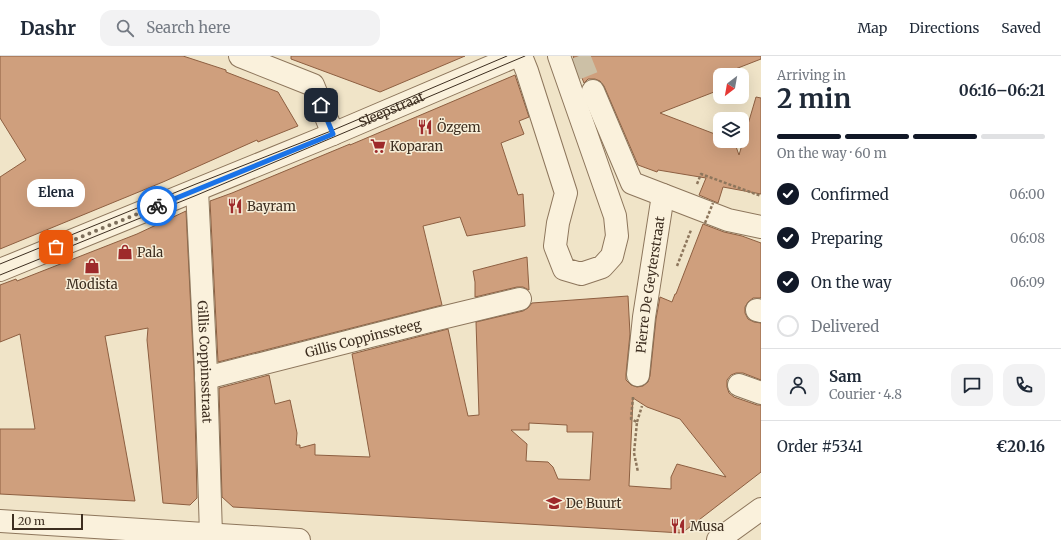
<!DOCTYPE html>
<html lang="en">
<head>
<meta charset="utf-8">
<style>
	:root { --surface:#fff; --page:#f2f2f3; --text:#1f2937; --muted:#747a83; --line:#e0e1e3; --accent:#111827 }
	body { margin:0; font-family:Merriweather,serif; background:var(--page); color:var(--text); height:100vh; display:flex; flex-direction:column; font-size:15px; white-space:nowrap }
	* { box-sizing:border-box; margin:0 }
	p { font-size:13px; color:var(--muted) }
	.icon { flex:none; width:22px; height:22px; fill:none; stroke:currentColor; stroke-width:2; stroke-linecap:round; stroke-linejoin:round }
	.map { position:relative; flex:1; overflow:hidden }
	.details { display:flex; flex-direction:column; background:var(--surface); width:300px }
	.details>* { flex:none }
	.needle { width:26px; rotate:211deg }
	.fabs { position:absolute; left:713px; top:12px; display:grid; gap:8px }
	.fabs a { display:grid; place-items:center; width:36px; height:36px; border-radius:8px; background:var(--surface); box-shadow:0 4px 16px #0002; font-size:20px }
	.scale { position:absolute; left:12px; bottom:10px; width:71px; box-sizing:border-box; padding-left:4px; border:2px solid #3d2e20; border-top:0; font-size:11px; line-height:14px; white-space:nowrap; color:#3d2e20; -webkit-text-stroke:3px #f7eed8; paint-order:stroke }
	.pin { position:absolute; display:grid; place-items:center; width:34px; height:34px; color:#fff; margin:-17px; border-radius:8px; box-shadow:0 2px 6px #0006 }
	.courier { position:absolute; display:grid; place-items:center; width:40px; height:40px; margin:-20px; border:3px solid #1a73e8; border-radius:50%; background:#fff; color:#222; box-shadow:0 1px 5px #0007 }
	.bubble { position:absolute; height:28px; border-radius:12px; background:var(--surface); box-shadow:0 4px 16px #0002; font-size:13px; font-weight:700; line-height:28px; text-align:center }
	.summary em { font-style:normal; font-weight:700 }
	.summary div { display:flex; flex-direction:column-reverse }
	.summary { display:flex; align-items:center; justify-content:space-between; height:68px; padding:0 16px }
	h1 { font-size:26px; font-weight:700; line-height:30px }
	.bar { display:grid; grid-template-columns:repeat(4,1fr); gap:6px 4px; align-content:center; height:48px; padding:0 16px }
	.bar i { height:5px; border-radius:3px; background:var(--line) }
	.bar .current { background:var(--accent) }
	.bar p { grid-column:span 4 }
	.line { display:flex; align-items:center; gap:10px; padding:0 16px; border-top:1px solid var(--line) }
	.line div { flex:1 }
	.round { display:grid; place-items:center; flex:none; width:42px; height:42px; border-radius:12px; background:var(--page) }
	ol { padding:0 16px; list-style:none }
	li { display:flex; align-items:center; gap:12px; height:44px }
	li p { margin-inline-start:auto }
	li .icon { padding:4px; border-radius:50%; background:var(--accent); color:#fff; stroke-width:4 }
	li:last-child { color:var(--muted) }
	li i { width:22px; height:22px; border:2px solid var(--line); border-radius:50% }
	header { display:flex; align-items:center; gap:24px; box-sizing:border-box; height:56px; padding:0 20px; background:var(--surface); border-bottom:1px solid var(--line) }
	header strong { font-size:19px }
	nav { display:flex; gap:22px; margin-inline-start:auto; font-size:14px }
	.search { width:280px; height:36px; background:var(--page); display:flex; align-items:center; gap:10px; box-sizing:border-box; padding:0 14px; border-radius:12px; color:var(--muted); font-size:15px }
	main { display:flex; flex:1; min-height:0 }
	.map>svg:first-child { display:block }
</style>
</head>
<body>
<header>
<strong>Dashr</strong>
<div class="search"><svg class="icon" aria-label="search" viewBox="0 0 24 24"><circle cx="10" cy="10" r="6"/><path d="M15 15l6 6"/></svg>Search here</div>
<nav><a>Map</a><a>Directions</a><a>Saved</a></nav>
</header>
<main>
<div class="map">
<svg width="761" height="484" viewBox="0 0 761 484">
	<rect width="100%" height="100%" fill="#f0e4c8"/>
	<g fill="#cf9f7d" stroke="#8d5f41" fill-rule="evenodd">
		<path d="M0,0H183L226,14V16L278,36L298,70L258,86L257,84L163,126L0,193V121L26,104L0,62Z"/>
		<path d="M291,0H465L380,36L291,3Z"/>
		<path d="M573,0H761V3L720,19L714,36L660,57L720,80V85H734L739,99L756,41L761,42V138L723,131L718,147L699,139L706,122L658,114L657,116L638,109L604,30L600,25L595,23H588L584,27Z"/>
		<path d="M515,19L529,61L519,65L524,78L501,87L518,139L523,138L525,170L467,180L460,161L423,170L442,249L218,306L210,145L232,137L350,88V89Z"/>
		<path d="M186,155L194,316L197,442L190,449L163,447L147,284L148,272L105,280L135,445L0,438V373H35L20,278L0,286V229L16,223L17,225L137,178Z"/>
		<path d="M703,168L724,176L742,180L761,187V242H753L748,246L745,251V257L748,263L754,266L761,267V324L743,317H736L731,319L727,324V331L729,337L734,341L757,349H761V416L682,477L233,451L222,441L219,332L269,319L275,348L290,344L297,377L296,389H300V392L315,388V399L370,401L352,298L448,273L468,360L479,359L476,266L523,255L528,252L532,247L628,240L630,278L626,318V324L631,329L637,331L643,330L648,326L650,320L656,263L660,241L672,246L675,238H676ZM633,342L647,351L680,363L726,421L677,408L671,421V433L629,430ZM529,367L567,369V376H593L590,424L558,423L553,411L548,406L526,405L527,388L511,374H529Z"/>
		<path d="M527,201L529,234L523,231H517L475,241V226L473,215Z"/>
	</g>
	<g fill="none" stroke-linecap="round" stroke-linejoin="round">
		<path stroke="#ccc0a6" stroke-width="22" stroke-dasharray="22 11" stroke-linecap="butt" d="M579,0L593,35"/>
		<defs>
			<g id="minor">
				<path d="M240,0L313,29L333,78"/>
				<path d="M521,0L527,15L566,137L558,167L555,190L564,213L581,218L602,211L612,200L617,180L615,160L559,0"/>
				<path d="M593,35L632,127L728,164L761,171"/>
				<path id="s1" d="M197,134L206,316L211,479"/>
				<path id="s2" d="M0,214L333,78L516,0"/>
				<path d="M757,254L761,255"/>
				<path id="s3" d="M638,319L644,261L663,139"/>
				<path id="s4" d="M206,322L433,264L520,243"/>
				<path d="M739,329L761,337"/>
				<path d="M0,465L299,484"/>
				<path d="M718,484L761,453"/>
			</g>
		</defs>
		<use href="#minor" stroke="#8d765c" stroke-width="24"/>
		<g stroke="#8d765c" stroke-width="2.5" stroke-dasharray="3 2" stroke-linecap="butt">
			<path d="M697,128L701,118L761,140"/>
			<path d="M677,210L691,174"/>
			<path d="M633,341L631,363L637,366L634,397L638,416"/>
			<path d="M637,366L642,350"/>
		</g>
		<use href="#minor" stroke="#faf1dc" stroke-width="22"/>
		<g stroke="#3d2e20" stroke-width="1">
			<path d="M0,208L196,128L331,75L507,0"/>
			<path d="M0,219L197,139L525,0"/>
		</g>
		<path stroke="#8d765c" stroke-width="2.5" stroke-dasharray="3 2" stroke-linecap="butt" d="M705,167L713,147"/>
	</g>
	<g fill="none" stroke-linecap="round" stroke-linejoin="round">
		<path stroke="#7c6e5b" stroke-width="4" stroke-dasharray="0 7.2" d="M56,191L157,150"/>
		<path stroke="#1a73e8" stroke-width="5" d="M157,150L333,78L321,49"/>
	</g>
	<defs>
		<symbol id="restaurant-bare" viewBox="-9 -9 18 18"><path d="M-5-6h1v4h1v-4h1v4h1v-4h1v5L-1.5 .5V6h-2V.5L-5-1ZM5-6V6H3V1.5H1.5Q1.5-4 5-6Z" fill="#9e2a2b" stroke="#f7eed8" stroke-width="2.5" paint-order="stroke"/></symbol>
		<symbol id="supermarket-bare" viewBox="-9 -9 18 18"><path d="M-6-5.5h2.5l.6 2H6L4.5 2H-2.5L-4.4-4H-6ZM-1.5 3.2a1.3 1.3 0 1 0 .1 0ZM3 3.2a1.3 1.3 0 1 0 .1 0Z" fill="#9e2a2b" stroke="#f7eed8" stroke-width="2.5" paint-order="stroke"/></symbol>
		<symbol id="shop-bare" viewBox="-9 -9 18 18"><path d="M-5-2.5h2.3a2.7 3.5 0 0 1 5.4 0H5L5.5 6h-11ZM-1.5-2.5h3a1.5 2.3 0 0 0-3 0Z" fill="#9e2a2b" stroke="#f7eed8" stroke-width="2.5" paint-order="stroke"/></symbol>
		<symbol id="school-bare" viewBox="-9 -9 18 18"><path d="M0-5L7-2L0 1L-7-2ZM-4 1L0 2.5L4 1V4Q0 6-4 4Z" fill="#9e2a2b" stroke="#f7eed8" stroke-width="2.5" paint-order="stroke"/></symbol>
	</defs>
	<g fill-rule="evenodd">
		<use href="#restaurant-bare" x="414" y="60" width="22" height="22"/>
		<use href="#supermarket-bare" x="367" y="79" width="22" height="22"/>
		<use href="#restaurant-bare" x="224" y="139" width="22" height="22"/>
		<use href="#shop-bare" x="114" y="185" width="22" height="22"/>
		<use href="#shop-bare" x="81" y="199" width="22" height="22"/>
		<use href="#school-bare" x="543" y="436" width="22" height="22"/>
		<use href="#restaurant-bare" x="667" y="459" width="22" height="22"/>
	</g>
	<g text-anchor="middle" stroke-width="3" stroke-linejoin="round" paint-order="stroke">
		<g font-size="13" fill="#3d2e20" stroke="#f7eed8">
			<text dy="5" stroke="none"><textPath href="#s2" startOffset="423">Sleepstraat</textPath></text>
			<text dy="5" stroke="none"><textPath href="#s3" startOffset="91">Pierre De Geyterstraat</textPath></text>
			<text dy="5" stroke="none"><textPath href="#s4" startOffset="162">Gillis Coppinssteeg</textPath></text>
			<text dy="5" stroke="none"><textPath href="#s1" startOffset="172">Gillis Coppinsstraat</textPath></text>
		</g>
		<g font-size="13" fill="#3d2e20" stroke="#f7eed8" text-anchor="start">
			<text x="437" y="76">Özgem</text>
			<text x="390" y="95">Koparan</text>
			<text x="247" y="155">Bayram</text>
			<text x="137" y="201">Pala</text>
			<text x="92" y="233" text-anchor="middle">Modista</text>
			<text x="566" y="452">De Buurt</text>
			<text x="690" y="475">Musa</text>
		</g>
	</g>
</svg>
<div class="fabs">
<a><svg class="needle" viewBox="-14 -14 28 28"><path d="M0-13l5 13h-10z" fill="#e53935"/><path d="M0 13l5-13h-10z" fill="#747a83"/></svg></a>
<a><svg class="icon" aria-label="layers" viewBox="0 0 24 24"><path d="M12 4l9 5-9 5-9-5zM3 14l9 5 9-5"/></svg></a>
</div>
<div class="scale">20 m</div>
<div class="pin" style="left:56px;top:191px;background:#ea580c"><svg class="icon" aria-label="bag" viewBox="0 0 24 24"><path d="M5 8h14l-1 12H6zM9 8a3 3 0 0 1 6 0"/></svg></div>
<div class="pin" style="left:321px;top:49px;background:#1f2937"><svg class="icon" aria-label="home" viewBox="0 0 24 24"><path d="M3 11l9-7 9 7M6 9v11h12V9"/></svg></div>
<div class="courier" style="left:157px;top:150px"><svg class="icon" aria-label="bike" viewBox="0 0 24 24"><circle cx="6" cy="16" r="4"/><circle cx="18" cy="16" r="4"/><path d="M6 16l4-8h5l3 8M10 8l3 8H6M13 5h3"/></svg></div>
<div class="bubble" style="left:27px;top:123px;width:58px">Elena</div>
</div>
<section class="details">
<div class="summary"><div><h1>2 min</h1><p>Arriving in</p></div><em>06:16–06:21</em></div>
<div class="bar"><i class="current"></i><i class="current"></i><i class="current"></i><i></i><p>On the way · 60 m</p></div>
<ol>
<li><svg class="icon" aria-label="check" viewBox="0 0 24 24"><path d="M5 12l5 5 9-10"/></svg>Confirmed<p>06:00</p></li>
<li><svg class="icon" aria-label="check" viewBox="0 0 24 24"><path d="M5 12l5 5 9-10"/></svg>Preparing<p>06:08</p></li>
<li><svg class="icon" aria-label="check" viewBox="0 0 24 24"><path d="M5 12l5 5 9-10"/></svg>On the way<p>06:09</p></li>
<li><i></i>Delivered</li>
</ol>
<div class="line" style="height:72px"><a class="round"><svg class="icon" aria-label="person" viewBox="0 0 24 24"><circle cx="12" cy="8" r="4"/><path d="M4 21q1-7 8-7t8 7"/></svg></a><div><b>Sam</b><p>Courier · 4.8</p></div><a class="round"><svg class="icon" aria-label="chat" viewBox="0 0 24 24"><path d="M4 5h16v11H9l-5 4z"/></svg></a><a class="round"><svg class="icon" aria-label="phone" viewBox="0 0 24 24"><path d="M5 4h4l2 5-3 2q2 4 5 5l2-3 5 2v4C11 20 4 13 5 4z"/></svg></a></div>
<div class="line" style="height:52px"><div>Order #5341</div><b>€20.16</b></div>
</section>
</main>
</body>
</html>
